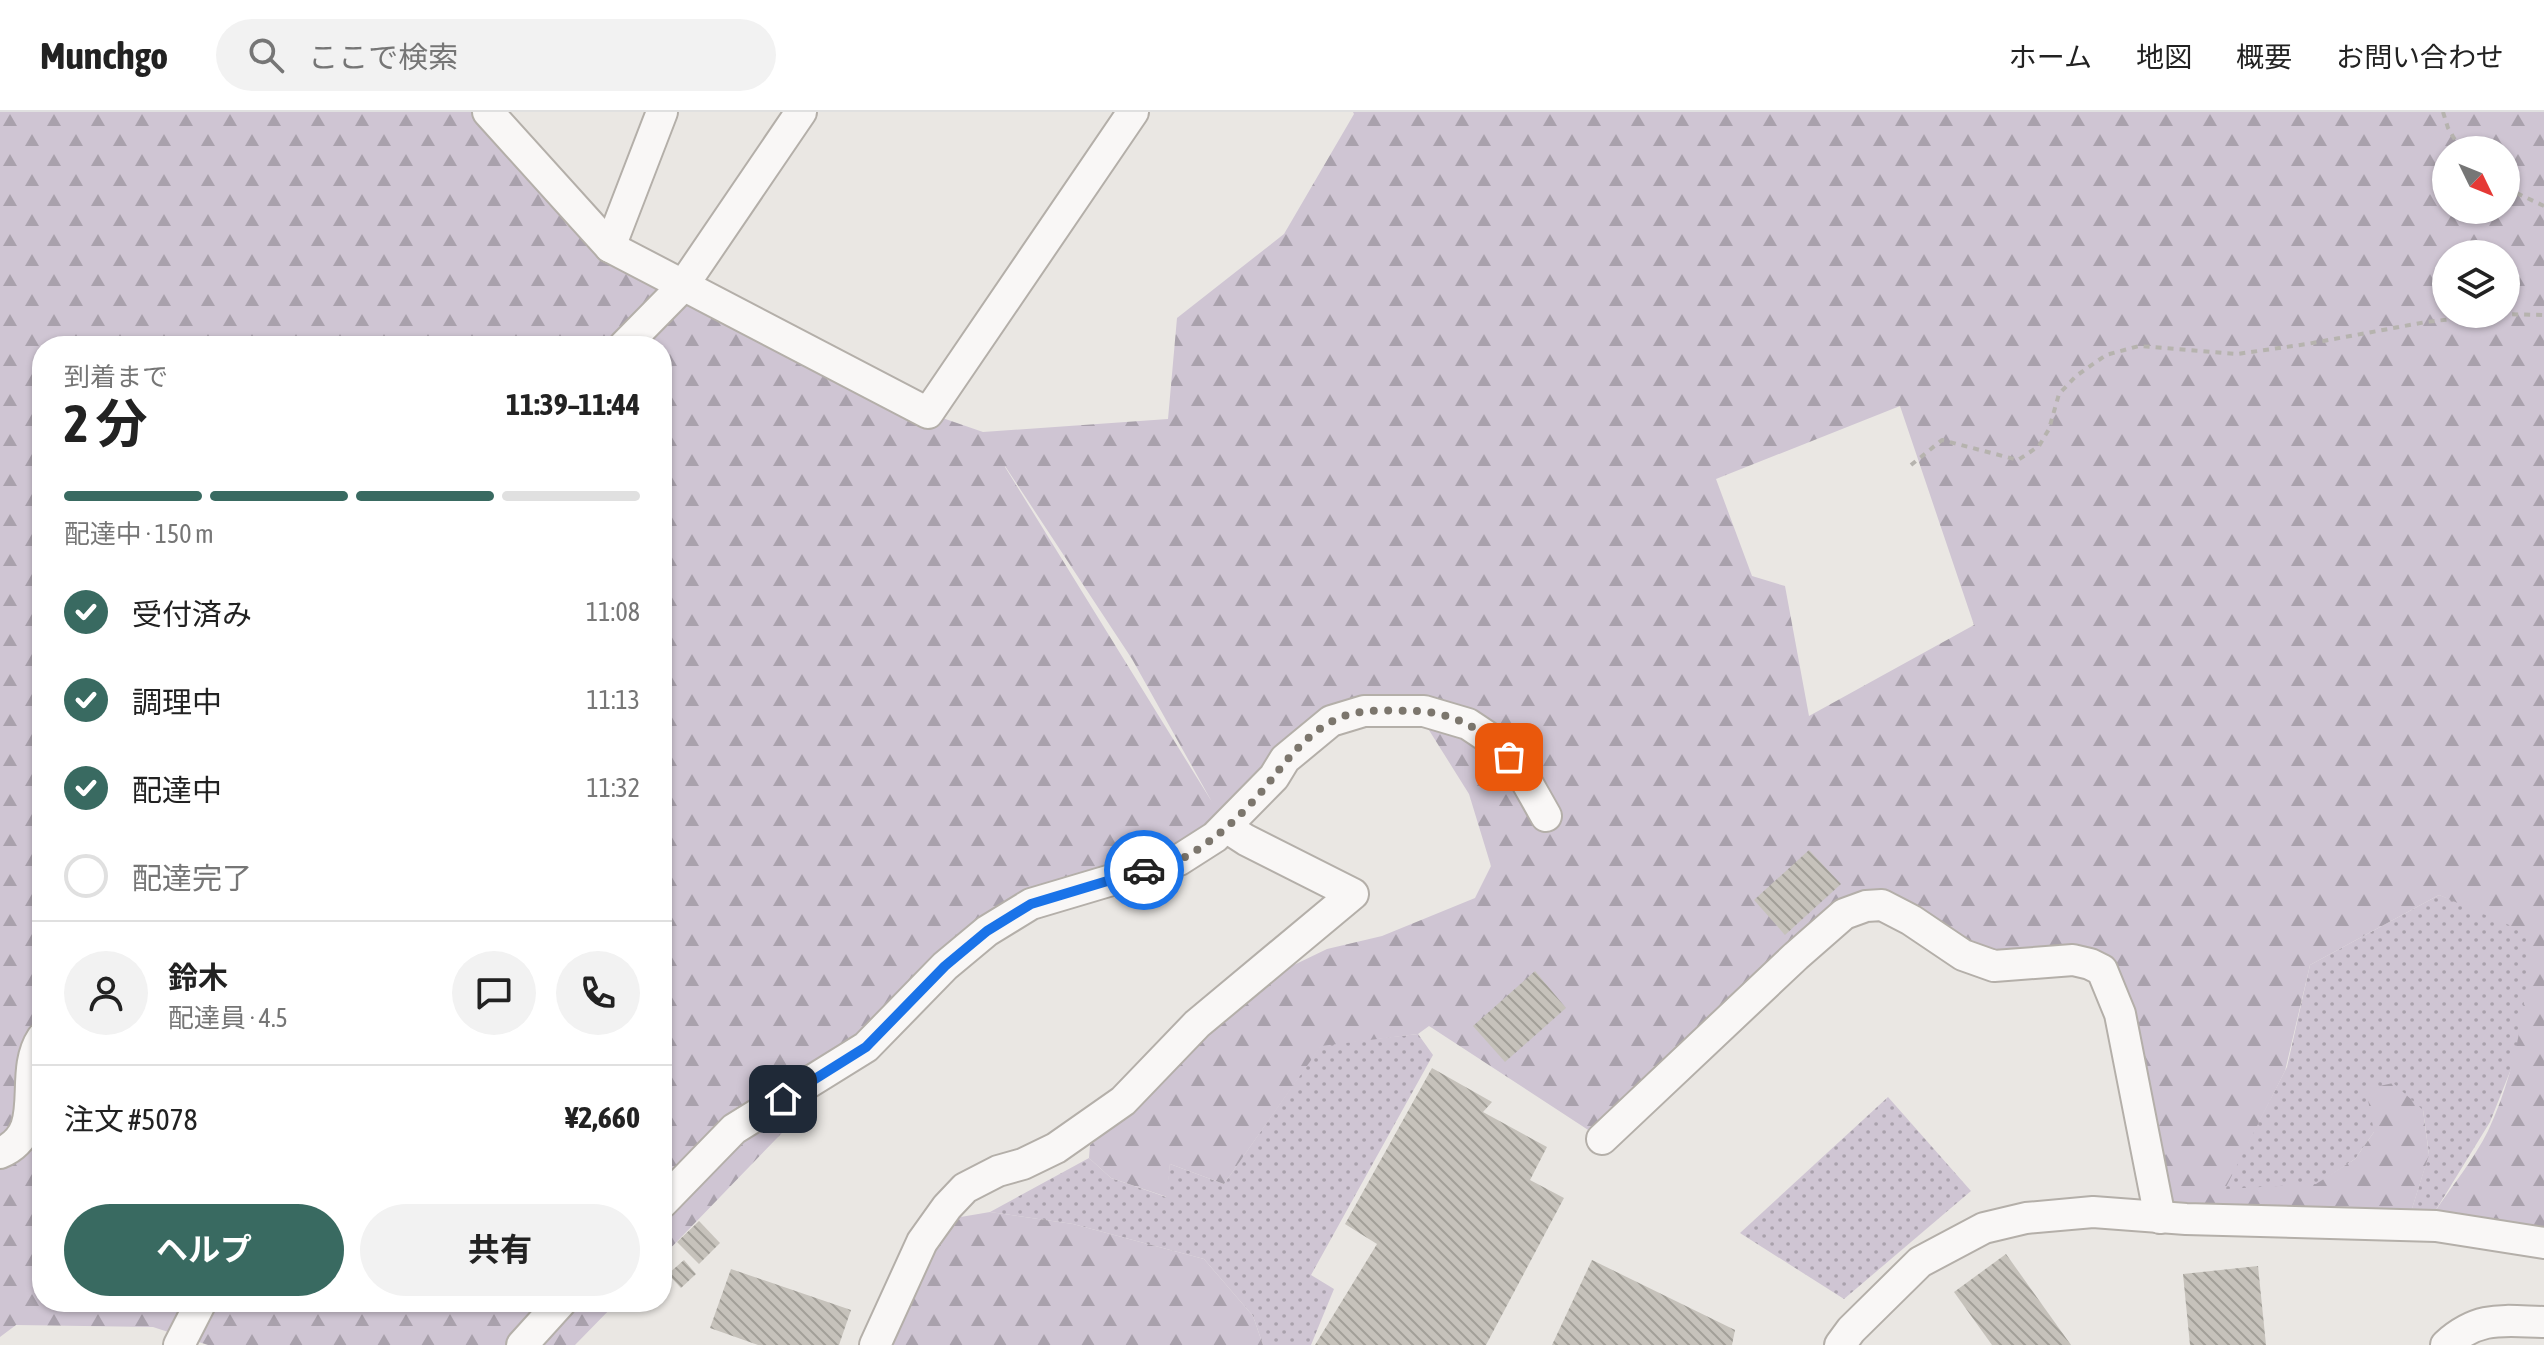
<!DOCTYPE html>
<html lang="ja">
<head>
<meta charset="utf-8">
<style>
	:root { --surface:#fff; --page:#f2f2f2; --text:#222; --muted:#767676; --line:#e0e0e0; --accent:#396a61 }
	body { margin:0; font-family:"Asap Condensed","Noto Sans JP",sans-serif; background:var(--page); color:var(--text); height:100vh; display:flex; flex-direction:column; font-size:30px; white-space:nowrap }
	* { box-sizing:border-box; margin:0 }
	p { font-size:26px; color:var(--muted) }
	.icon { flex:none; width:44px; height:44px; fill:none; stroke:currentColor; stroke-width:2; stroke-linecap:round; stroke-linejoin:round }
	.map { position:relative; flex:1; overflow:hidden }
	.panel { position:absolute; left:32px; top:224px; width:640px; height:976px; display:flex; flex-direction:column; background:var(--surface); border-radius:32px; box-shadow:0 2px 6px #0004 }
	.panel>* { flex:none }
	.needle { width:52px; rotate:133deg }
	.tools { position:absolute; left:2432px; top:24px; display:grid; gap:16px }
	.tools a { display:grid; place-items:center; width:88px; height:88px; border-radius:50%; background:var(--surface); box-shadow:0 2px 6px #0004; font-size:40px }
	.pin { position:absolute; display:grid; place-items:center; width:68px; height:68px; color:#fff; margin:-34px; border-radius:16px; box-shadow:0 4px 12px #0006 }
	.courier { position:absolute; display:grid; place-items:center; width:80px; height:80px; margin:-40px; border:6px solid #1a73e8; border-radius:50%; background:#fff; color:#222; box-shadow:0 2px 10px #0007 }
	.head em { font-style:normal; font-weight:700 }
	.head div { display:flex; flex-direction:column-reverse }
	.head { display:flex; align-items:center; justify-content:space-between; height:136px; padding:0 32px }
	h1 { font-size:52px; font-weight:700; line-height:60px }
	.bar { display:grid; grid-template-columns:repeat(4,1fr); gap:12px 8px; align-content:center; height:96px; padding:0 32px }
	.bar i { height:10px; border-radius:6px; background:var(--line) }
	.bar .selected { background:var(--accent) }
	.bar p { grid-column:span 4 }
	.line { display:flex; align-items:center; gap:20px; padding:0 32px; border-top:2px solid var(--line) }
	.line div { flex:1 }
	.round { display:grid; place-items:center; flex:none; width:84px; height:84px; border-radius:42px; background:var(--page) }
	ol { padding:0 32px; list-style:none }
	li { display:flex; align-items:center; gap:24px; height:88px }
	li p { margin-inline-start:auto }
	li .icon { padding:8px; border-radius:50%; background:var(--accent); color:#fff; stroke-width:4 }
	li:last-child { color:var(--muted) }
	li i { width:44px; height:44px; border:4px solid var(--line); border-radius:50% }
	.action { display:flex; gap:16px; margin-top:auto; padding:16px 32px }
	.action a { flex:1; height:92px; border-radius:48px; background:var(--accent); color:#fff; font-size:32px; font-weight:700; line-height:92px; text-align:center }
	.action a+a { background:var(--page); color:var(--text) }
	header { display:flex; align-items:center; gap:48px; box-sizing:border-box; height:112px; padding:0 40px; background:var(--surface); border-bottom:2px solid var(--line) }
	header strong { font-size:38px }
	nav { display:flex; gap:44px; margin-inline-start:auto; font-size:28px }
	.search { width:560px; height:72px; background:var(--page); display:flex; align-items:center; gap:20px; box-sizing:border-box; padding:0 28px; border-radius:44px; color:var(--muted); font-size:30px }
	.map>svg:first-child { display:block }
</style>
</head>
<body>
<header>
<strong>Munchgo</strong>
<div class="search"><svg class="icon" aria-label="search" viewBox="0 0 24 24"><circle cx="10" cy="10" r="6"/><path d="M15 15l6 6"/></svg>ここで検索</div>
<nav><a>ホーム</a><a>地図</a><a>概要</a><a>お問い合わせ</a></nav>
</header>
<div class="map">
<svg width="2544" height="1233" viewBox="0 0 2544 1233">
	<defs>
		<pattern id="grass-dots" width="8" height="8" patternUnits="userSpaceOnUse" patternTransform="scale(2)"><rect width="8" height="8" fill="#cfc5d3"/><path d="M2 2h.1M6 6h.1" fill="none" stroke="#a9a1ac" stroke-width="1.8" stroke-linecap="round"/></pattern>
		<pattern id="forest-firs" width="22" height="20" patternUnits="userSpaceOnUse" patternTransform="scale(2)"><rect width="22" height="20" fill="#cfc5d3"/><path d="M5 1l3.5 6h-7zM16 11l3.5 6h-7z" fill="#a9a1ac"/></pattern>
		<pattern id="building-back-hatch" width="6" height="6" patternUnits="userSpaceOnUse" patternTransform="scale(2)"><rect width="6" height="6" fill="#c6c2bb"/><path d="M-1 5l2 2M0 0l6 6M5-1l2 2" fill="none" stroke="#a29f98"/></pattern>
	</defs>
	<rect width="100%" height="100%" fill="#eae7e3"/>
	<g fill="url(#grass-dots)">
		<path d="M2439,783L2536,820L2517,942L2490,1010L2434,1101L2410,1103L2429,1042L2423,998L2374,1020L2355,1047L2310,1077H2224L2287,955L2310,853Z"/>
		<path d="M1418,922L1433,943L1311,1163L1334,1177L1311,1233H1263L1253,1204L1204,1147L1073,1112L990,1100L1089,1046L1111,1066L1166,1085L1170,1052L1224,1072L1321,933Z"/>
		<path d="M1888,985L1971,1079L1844,1187L1740,1121Z"/>
	</g>
	<g fill="url(#forest-firs)" fill-rule="evenodd">
		<path d="M0,0H488L645,154L928,301L983,320L1168,307L1177,206L1284,122L1354,2L1353,0H2544V1118L2434,1101C2452,1074 2474,1047 2488,1019C2517,957 2527,890 2530,822L2439,783L2310,853L2285,959L2225,1077L2316,1072L2355,1047L2374,1020L2366,977L2393,971L2423,998L2429,1043L2410,1103L2165,1095L2102,858L1963,843L1866,794L1602,1027L1429,914L1418,922L1321,934L1224,1072L1170,1052L1167,1085L1111,1066L1089,1046L1090,1033L1115,1012L1184,938L1269,865L1327,837L1382,824L1475,786L1491,754L1469,682L1417,599L1354,602L1226,715L1031,792L837,964L662,1145V234H42V1190H617L575,1233H208L153,1215L16,1213L0,1225ZM2446,38H2506V98H2446ZM2446,142H2506V202H2446ZM1900,294L1974,513L1809,604L1785,474L1752,464L1716,367ZM1005,354L1132,547L1212,690L1005,355Z"/>
		<path d="M990,1100L1073,1112L1204,1147L1253,1204L1263,1233H875L937,1109Z"/>
	</g>
	<g fill="url(#building-back-hatch)">
		<path d="M1809,738L1841,772L1785,823L1754,788Z"/>
		<path d="M1535,859L1566,896L1505,950L1473,914Z"/>
		<path d="M1432,956L1492,990L1483,1000L1547,1035L1530,1068L1564,1086L1486,1233H1315L1377,1132L1345,1112Z"/>
		<path d="M699,1109L720,1131L699,1152L677,1130Z"/>
		<path d="M2006,1142L2071,1233H1992L1954,1180Z"/>
		<path d="M684,1148L696,1162L681,1176L668,1162Z"/>
		<path d="M1592,1148L1735,1218L1732,1233H1552Z"/>
		<path d="M2258,1154L2266,1233H2190L2183,1162Z"/>
		<path d="M731,1157L851,1198L839,1233H758L710,1216Z"/>
	</g>
	<g fill="none" stroke-linecap="round" stroke-linejoin="round">
		<defs>
			<g id="minor">
				<path d="M488,0L610,135L928,301L1133,0"/>
				<path d="M610,135L662,0"/>
				<path d="M624,234L682,175L801,0"/>
				<path d="M1602,1027L1796,844L1844,802L1866,794L1882,793L1911,808L1963,843L1994,854L2073,848L2090,852L2102,858L2120,902L2160,1106"/>
				<path d="M0,1041C50,1020 17,964 42,926"/>
				<path d="M662,1091L734,1017L866,935L945,854L987,819L1031,792L1179,748L1215,725L1274,665L1285,647L1331,609L1364,599H1424L1468,612L1498,632L1520,658L1546,704"/>
				<path d="M179,1233L201,1190"/>
				<path d="M522,1233L561,1190"/>
				<path d="M875,1233L922,1130L947,1095L965,1076L998,1059L1023,1052L1056,1036L1123,989L1197,912L1353,782L1246,728L1226,715"/>
				<path d="M1840,1233L1851,1218L1920,1150L1984,1116L2026,1106L2093,1100L2186,1107L2436,1114L2544,1131"/>
				<path d="M2446,1233C2479,1203 2503,1209 2544,1210"/>
			</g>
		</defs>
		<use href="#minor" stroke="#b4afa9" stroke-width="34"/>
		<g stroke="#b6b3ae" stroke-width="4" stroke-dasharray="6 6" stroke-linecap="butt">
			<path d="M2443,0L2448,16L2461,38"/>
			<path d="M2506,76L2544,94"/>
			<path d="M1911,353L1942,328L2018,348L2039,334L2049,317L2059,282L2076,264L2106,243L2139,234L2237,242L2307,232L2426,210L2497,202L2544,203"/>
		</g>
		<use href="#minor" stroke="#f9f7f6" stroke-width="30"/>
	</g>
	<g fill="none" stroke-linecap="round" stroke-linejoin="round">
		<path stroke="#7c766d" stroke-width="8" stroke-dasharray="0 14.4" d="M1144,758C1155,755 1168,752 1179,748C1213,732 1252,694 1274,664C1290,644 1307,623 1331,610C1356,595 1386,599 1414,599C1450,599 1486,618 1509,645"/>
		<path stroke="#1a73e8" stroke-width="10" d="M783,987L866,935L945,854L987,819L1031,792L1144,758"/>
	</g>
</svg>
<div class="tools">
<a><svg class="needle" viewBox="-14 -14 28 28"><path d="M0-13l5 13h-10z" fill="#e53935"/><path d="M0 13l5-13h-10z" fill="#767676"/></svg></a>
<a><svg class="icon" aria-label="layers" viewBox="0 0 24 24"><path d="M12 4l9 5-9 5-9-5zM3 14l9 5 9-5"/></svg></a>
</div>
<div class="pin" style="left:1509px;top:645px;background:#ea580c"><svg class="icon" aria-label="bag" viewBox="0 0 24 24"><path d="M5 8h14l-1 12H6zM9 8a3 3 0 0 1 6 0"/></svg></div>
<div class="pin" style="left:783px;top:987px;background:#1f2937"><svg class="icon" aria-label="home" viewBox="0 0 24 24"><path d="M3 11l9-7 9 7M6 9v11h12V9"/></svg></div>
<div class="courier" style="left:1144px;top:758px"><svg class="icon" aria-label="car" viewBox="0 0 24 24"><path d="M5 17H2v-5l4-1 3-4h7l3 4 3 1v5h-3M9 17h6M6 11h13"/><circle cx="7" cy="17" r="2"/><circle cx="17" cy="17" r="2"/></svg></div>
<section class="panel">
<div class="head"><div><h1>2 分</h1><p>到着まで</p></div><em>11:39–11:44</em></div>
<div class="bar"><i class="selected"></i><i class="selected"></i><i class="selected"></i><i></i><p>配達中 · 150 m</p></div>
<ol>
<li><svg class="icon" aria-label="check" viewBox="0 0 24 24"><path d="M5 12l5 5 9-10"/></svg>受付済み<p>11:08</p></li>
<li><svg class="icon" aria-label="check" viewBox="0 0 24 24"><path d="M5 12l5 5 9-10"/></svg>調理中<p>11:13</p></li>
<li><svg class="icon" aria-label="check" viewBox="0 0 24 24"><path d="M5 12l5 5 9-10"/></svg>配達中<p>11:32</p></li>
<li><i></i>配達完了</li>
</ol>
<div class="line" style="height:144px"><a class="round"><svg class="icon" aria-label="person" viewBox="0 0 24 24"><circle cx="12" cy="8" r="4"/><path d="M4 21q1-7 8-7t8 7"/></svg></a><div><b>鈴木</b><p>配達員 · 4.5</p></div><a class="round"><svg class="icon" aria-label="chat" viewBox="0 0 24 24"><path d="M4 5h16v11H9l-5 4z"/></svg></a><a class="round"><svg class="icon" aria-label="phone" viewBox="0 0 24 24"><path d="M5 4h4l2 5-3 2q2 4 5 5l2-3 5 2v4C11 20 4 13 5 4z"/></svg></a></div>
<div class="line" style="height:104px"><div>注文 #5078</div><b>¥2,660</b></div>
<div class="action"><a>ヘルプ</a><a>共有</a></div>
</section>
</div>
</body>
</html>
